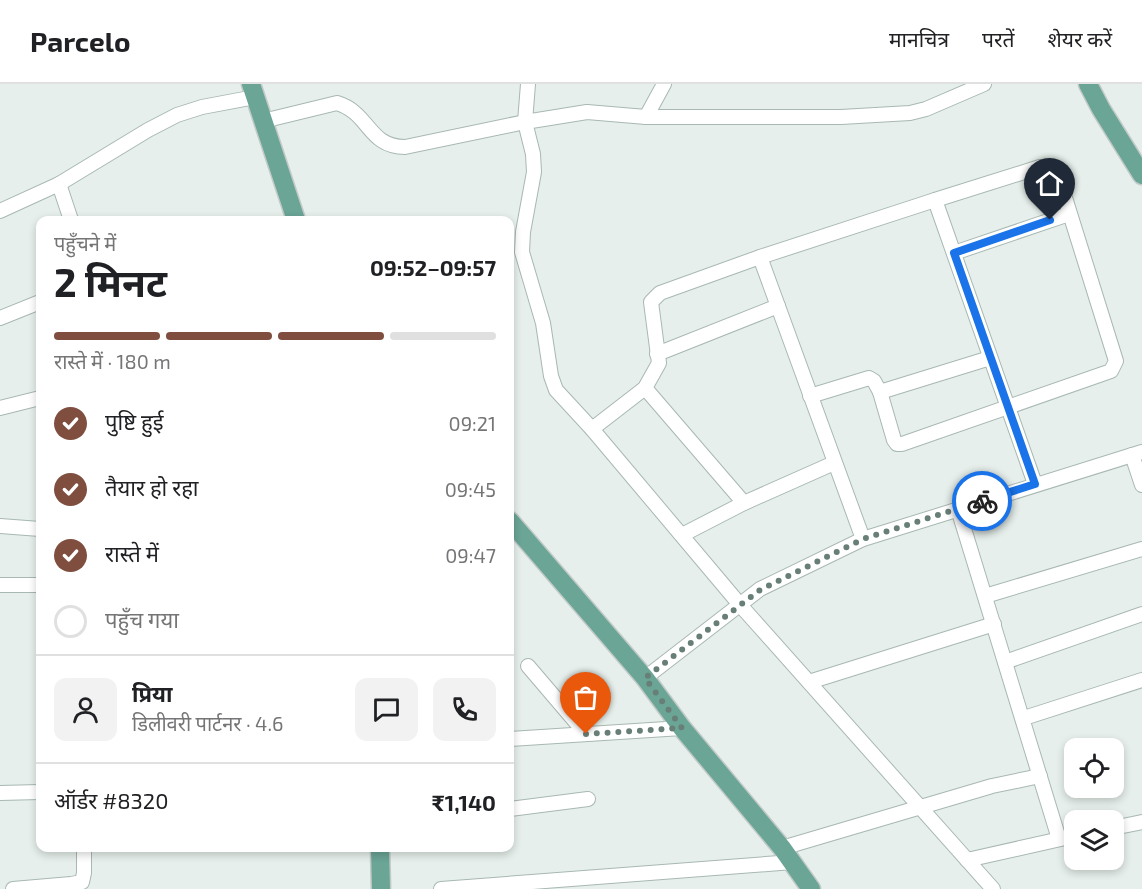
<!DOCTYPE html>
<html lang="hi">
<head>
<meta charset="utf-8">
<style>
	:root { --surface:#fff; --page:#f2f2f2; --text:#202124; --muted:#757577; --line:#e0e0e0; --accent:#7f4e3f }
	body { margin:0; font-family:"Exo 2","Noto Sans Devanagari",sans-serif; background:var(--page); color:var(--text); height:100vh; display:flex; flex-direction:column; font-size:22px; white-space:nowrap }
	* { box-sizing:border-box; margin:0 }
	p { font-size:20px; color:var(--muted) }
	.icon { flex:none; width:33px; height:33px; fill:none; stroke:currentColor; stroke-width:2; stroke-linecap:round; stroke-linejoin:round }
	.map { position:relative; flex:1; overflow:hidden }
	.side { position:absolute; left:36px; top:132px; width:478px; height:636px; display:flex; flex-direction:column; background:var(--surface); border-radius:12px; box-shadow:0 3px 9px #0003 }
	.side>* { flex:none }
	.tools { position:absolute; left:1064px; top:654px; display:grid; gap:12px }
	.tools a { display:grid; place-items:center; width:60px; height:60px; border-radius:12px; background:var(--surface); box-shadow:0 3px 9px #0003; font-size:30px }
	.pin { position:absolute; display:grid; place-items:center; width:51px; height:51px; color:#fff; margin:-62px -26px; border-radius:50% 50% 50% 0; rotate:-45deg; box-shadow:0 0 6px #0007 }
	.pin .icon { rotate:45deg }
	.courier { position:absolute; display:grid; place-items:center; width:60px; height:60px; margin:-30px; border:4px solid #1a73e8; border-radius:50%; background:#fff; color:#222; box-shadow:0 2px 8px #0007 }
	.headline em { font-style:normal; font-weight:700 }
	.headline div { display:flex; flex-direction:column-reverse }
	.headline { display:flex; align-items:center; justify-content:space-between; height:102px; padding:0 18px }
	h1 { font-size:39px; font-weight:700; line-height:45px }
	.bar { display:grid; grid-template-columns:repeat(4,1fr); gap:9px 6px; align-content:center; height:72px; padding:0 18px }
	.bar i { height:8px; border-radius:4px; background:var(--line) }
	.bar .current { background:var(--accent) }
	.bar p { grid-column:span 4 }
	.line { display:flex; align-items:center; gap:15px; padding:0 18px; border-top:2px solid var(--line) }
	.line div { flex:1 }
	.round { display:grid; place-items:center; flex:none; width:63px; height:63px; border-radius:12px; background:var(--page) }
	ol { padding:0 18px; list-style:none }
	li { display:flex; align-items:center; gap:18px; height:66px }
	li p { margin-inline-start:auto }
	li .icon { padding:6px; border-radius:50%; background:var(--accent); color:#fff; stroke-width:4 }
	li:last-child { color:var(--muted) }
	li i { width:33px; height:33px; border:3px solid var(--line); border-radius:50% }
	header { display:flex; align-items:center; gap:36px; box-sizing:border-box; height:84px; padding:0 30px; background:var(--surface); border-bottom:2px solid var(--line) }
	header strong { font-size:28px }
	nav { display:flex; gap:33px; margin-inline-start:auto; font-size:21px }
	.map>svg:first-child { display:block }
</style>
</head>
<body>
<header>
<strong>Parcelo</strong>
<nav><a>मानचित्र</a><a>परतें</a><a>शेयर करें</a></nav>
</header>
<div class="map">
<svg width="1142" height="805" viewBox="0 0 1142 805">
	<rect width="100%" height="100%" fill="#e6efeb"/>
	<g fill="none" stroke-linecap="round" stroke-linejoin="round">
		<defs>
			<g id="street">
				<path d="M528,0L525,38L533,70L534,88L523,148L522,168L543,239L551,292L556,306L592,345L741,522L993,805"/>
				<path d="M646,33L664,0"/>
				<path d="M263,37L337,19C370,29 368,63 405,63L525,38L587,28L646,33H841L910,29L926,25L984,0"/>
				<path d="M59,100L71,136"/>
				<path d="M0,127L59,100L148,46L177,31L202,23L255,13"/>
				<path d="M954,169L1069,130"/>
				<path d="M760,173L863,455"/>
				<path d="M0,234L40,218"/>
				<path d="M657,270L778,222"/>
				<path d="M645,304L744,419L834,379"/>
				<path d="M880,308L894,356L897,360H902L1111,287L1116,277L1057,88L1051,83H1040L935,116"/>
				<path d="M810,312L869,294L874,297L880,308L990,274"/>
				<path d="M0,324L40,314"/>
				<path d="M592,345L645,304L659,279L651,218L660,209L760,173L935,116L1035,400"/>
				<path d="M1132,371L1142,401"/>
				<path d="M958,425L1059,755"/>
				<path d="M0,442L40,445"/>
				<path d="M682,451L744,419"/>
				<path d="M0,501H40"/>
				<path d="M985,512L1142,465"/>
				<path d="M1005,578L1142,530"/>
				<path d="M528,582L586,650"/>
				<path d="M645,594L760,505L863,455L1142,368"/>
				<path d="M809,598L994,540"/>
				<path d="M1024,634L1142,596"/>
				<path d="M510,655L682,644"/>
				<path d="M0,709L40,708"/>
				<path d="M510,725L588,715"/>
				<path d="M1113,744L1142,738"/>
				<path d="M782,764L992,702L1040,692"/>
				<path d="M967,776L1074,752"/>
				<path d="M13,805L71,800L82,798L84,789V764"/>
				<path d="M441,805L793,778"/>
			</g>
			<g id="primary">
				<path d="M251,0L296,136"/>
				<path d="M1088,0L1101,25L1142,91"/>
				<path d="M510,437L645,594L682,644L782,764L811,805"/>
				<path d="M380,764L381,805"/>
			</g>
		</defs>
		<use href="#street" stroke="#a8b8b2" stroke-width="16"/>
		<use href="#primary" stroke="#c2cac8" stroke-width="21"/>
		<use href="#street" stroke="#fff" stroke-width="14"/>
		<use href="#primary" stroke="#6aa596" stroke-width="18"/>
	</g>
	<g fill="none" stroke-linecap="round" stroke-linejoin="round">
		<path stroke="#687f78" stroke-width="6" stroke-dasharray="0 10.8" d="M586,650L682,644L645,594L760,506L863,455L982,417"/>
		<path stroke="#1a73e8" stroke-width="8" d="M982,417L1035,400L954,169L1050,136"/>
	</g>
</svg>
<div class="tools">
<a><svg class="icon" aria-label="locate" viewBox="0 0 24 24"><circle cx="12" cy="12" r="6"/><path d="M12 2v4M12 18v4M2 12h4M18 12h4"/></svg></a>
<a><svg class="icon" aria-label="layers" viewBox="0 0 24 24"><path d="M12 4l9 5-9 5-9-5zM3 14l9 5 9-5"/></svg></a>
</div>
<div class="pin" style="left:586px;top:650px;background:#ea580c"><svg class="icon" aria-label="bag" viewBox="0 0 24 24"><path d="M5 8h14l-1 12H6zM9 8a3 3 0 0 1 6 0"/></svg></div>
<div class="pin" style="left:1050px;top:136px;background:#1f2937"><svg class="icon" aria-label="home" viewBox="0 0 24 24"><path d="M3 11l9-7 9 7M6 9v11h12V9"/></svg></div>
<div class="courier" style="left:982px;top:417px"><svg class="icon" aria-label="bike" viewBox="0 0 24 24"><circle cx="6" cy="16" r="4"/><circle cx="18" cy="16" r="4"/><path d="M6 16l4-8h5l3 8M10 8l3 8H6M13 5h3"/></svg></div>
<section class="side">
<div class="headline"><div><h1>2 मिनट</h1><p>पहुँचने में</p></div><em>09:52–09:57</em></div>
<div class="bar"><i class="current"></i><i class="current"></i><i class="current"></i><i></i><p>रास्ते में · 180 m</p></div>
<ol>
<li><svg class="icon" aria-label="check" viewBox="0 0 24 24"><path d="M5 12l5 5 9-10"/></svg>पुष्टि हुई<p>09:21</p></li>
<li><svg class="icon" aria-label="check" viewBox="0 0 24 24"><path d="M5 12l5 5 9-10"/></svg>तैयार हो रहा<p>09:45</p></li>
<li><svg class="icon" aria-label="check" viewBox="0 0 24 24"><path d="M5 12l5 5 9-10"/></svg>रास्ते में<p>09:47</p></li>
<li><i></i>पहुँच गया</li>
</ol>
<div class="line" style="height:108px"><a class="round"><svg class="icon" aria-label="person" viewBox="0 0 24 24"><circle cx="12" cy="8" r="4"/><path d="M4 21q1-7 8-7t8 7"/></svg></a><div><b>प्रिया</b><p>डिलीवरी पार्टनर · 4.6</p></div><a class="round"><svg class="icon" aria-label="chat" viewBox="0 0 24 24"><path d="M4 5h16v11H9l-5 4z"/></svg></a><a class="round"><svg class="icon" aria-label="phone" viewBox="0 0 24 24"><path d="M5 4h4l2 5-3 2q2 4 5 5l2-3 5 2v4C11 20 4 13 5 4z"/></svg></a></div>
<div class="line" style="height:78px"><div>ऑर्डर #8320</div><b>₹1,140</b></div>
</section>
</div>
</body>
</html>
